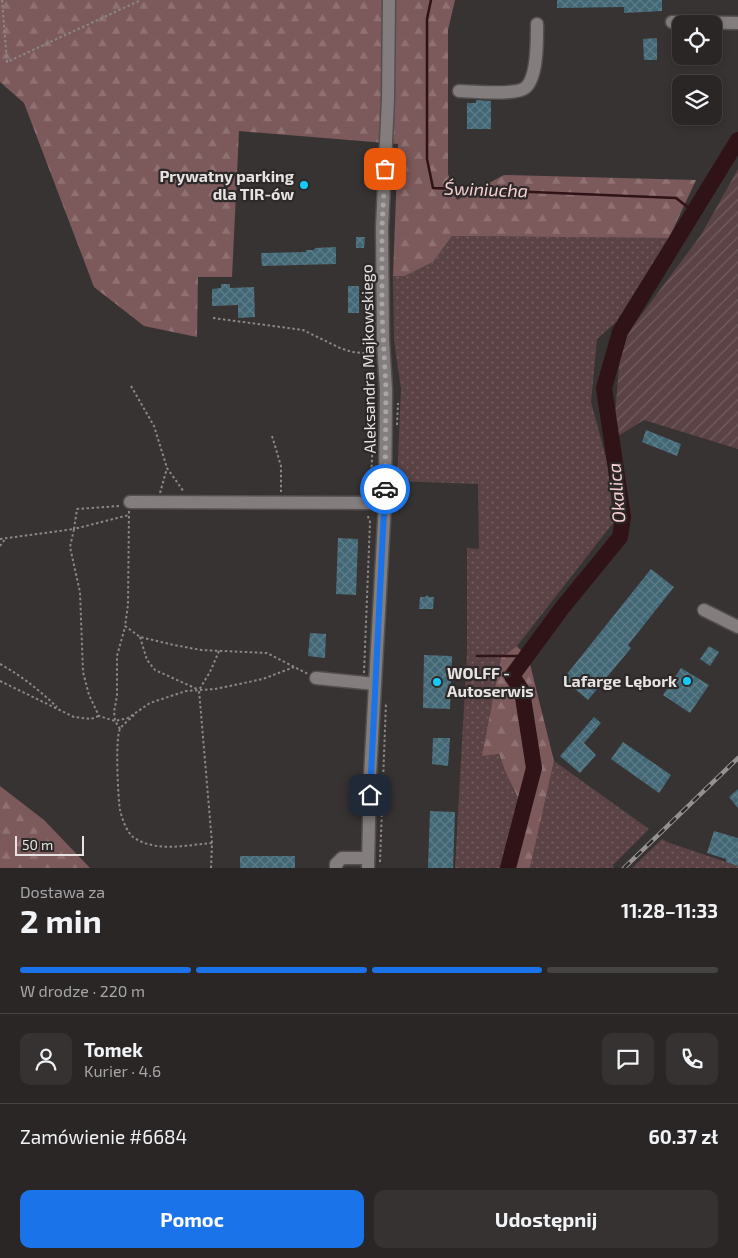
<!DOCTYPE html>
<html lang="pl">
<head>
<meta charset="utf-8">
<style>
	:root { --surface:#2a2626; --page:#363232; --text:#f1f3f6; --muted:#a5a5a7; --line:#464343; --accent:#1a73e8 }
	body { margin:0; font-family:"Exo 2",sans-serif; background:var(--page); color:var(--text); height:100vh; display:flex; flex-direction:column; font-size:19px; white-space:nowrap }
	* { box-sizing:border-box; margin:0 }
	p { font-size:16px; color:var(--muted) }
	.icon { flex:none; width:28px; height:28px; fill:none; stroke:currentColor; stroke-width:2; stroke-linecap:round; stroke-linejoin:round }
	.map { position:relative; height:868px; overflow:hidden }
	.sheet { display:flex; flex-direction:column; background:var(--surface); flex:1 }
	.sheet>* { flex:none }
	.controls { position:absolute; left:672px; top:15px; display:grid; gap:10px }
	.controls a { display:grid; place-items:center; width:50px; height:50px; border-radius:10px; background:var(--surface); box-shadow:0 2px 8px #0003,0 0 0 1px var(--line); font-size:25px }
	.scale { position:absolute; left:15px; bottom:12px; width:69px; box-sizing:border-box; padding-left:5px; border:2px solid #e7e3e3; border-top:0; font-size:14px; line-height:18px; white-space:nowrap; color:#e7e3e3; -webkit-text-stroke:4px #2e2929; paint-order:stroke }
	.pin { position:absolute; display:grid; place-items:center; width:42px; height:42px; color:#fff; margin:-21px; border-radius:10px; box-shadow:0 2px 8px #0006 }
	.courier { position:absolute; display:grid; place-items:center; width:50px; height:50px; margin:-25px; border:4px solid #1a73e8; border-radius:50%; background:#fff; color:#222; box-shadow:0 1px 6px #0007 }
	.summary em { font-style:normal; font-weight:700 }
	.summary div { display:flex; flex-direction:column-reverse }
	.summary { display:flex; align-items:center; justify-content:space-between; height:85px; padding:0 20px }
	h1 { font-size:32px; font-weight:700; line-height:38px }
	.bar { display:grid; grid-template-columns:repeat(4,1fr); gap:8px 5px; align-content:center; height:60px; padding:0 20px }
	.bar i { height:6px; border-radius:4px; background:var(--line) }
	.bar .current { background:var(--accent) }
	.bar p { grid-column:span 4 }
	.line { display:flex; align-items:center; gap:12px; padding:0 20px; border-top:1px solid var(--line) }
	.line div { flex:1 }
	.round { display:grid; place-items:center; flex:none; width:52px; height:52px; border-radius:10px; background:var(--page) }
	.primary-button { display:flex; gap:10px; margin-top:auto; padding:10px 20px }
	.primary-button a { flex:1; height:58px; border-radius:10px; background:var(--accent); color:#fff; font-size:20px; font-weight:700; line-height:58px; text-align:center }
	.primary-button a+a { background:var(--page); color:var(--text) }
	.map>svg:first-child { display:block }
</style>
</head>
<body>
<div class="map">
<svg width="738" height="868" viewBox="0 0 738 868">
	<defs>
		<pattern id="grass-dots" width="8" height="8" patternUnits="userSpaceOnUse" patternTransform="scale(1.25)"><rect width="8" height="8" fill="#5b4345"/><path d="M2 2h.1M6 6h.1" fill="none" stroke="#735e60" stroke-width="1.8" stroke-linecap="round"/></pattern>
		<pattern id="forest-firs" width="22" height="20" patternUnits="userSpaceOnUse" patternTransform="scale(1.25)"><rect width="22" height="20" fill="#7c595b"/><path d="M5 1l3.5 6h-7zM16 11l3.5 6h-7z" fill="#8f7172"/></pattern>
		<pattern id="garden-furrows" width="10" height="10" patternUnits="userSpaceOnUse" patternTransform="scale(1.25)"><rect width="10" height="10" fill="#5b4345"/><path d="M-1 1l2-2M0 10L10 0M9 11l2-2" fill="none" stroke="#735e60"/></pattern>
		<pattern id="building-cross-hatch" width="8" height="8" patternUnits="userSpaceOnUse" patternTransform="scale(1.25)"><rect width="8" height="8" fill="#436875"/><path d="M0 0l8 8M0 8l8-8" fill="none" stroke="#5e7d88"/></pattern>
	</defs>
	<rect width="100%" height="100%" fill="#383333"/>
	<g fill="url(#grass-dots)">
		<path d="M452,236L669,238L616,322L597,339L591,402L608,465L613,523L517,646L501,658L483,756L498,753L505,771L521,804L502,868H455L467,654V548L479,549L478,484L397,481L401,389L394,340L393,276H405L433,262Z"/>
		<path d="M554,761L649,829L613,865L614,868H530Z"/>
		<path d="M662,839L667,842L738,866V868H632Z"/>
	</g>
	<g fill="url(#forest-firs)">
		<path d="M0,0H455L448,30V174L457,200L504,175L696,180L669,238L452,236L433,262L405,276H393L398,144L239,131L232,277H198L197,337L144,326L94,287L24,103L0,82Z"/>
		<path d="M517,646L529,660L554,761L530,868H502L521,804L505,771L499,754L482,756L501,658Z"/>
		<path d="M0,786L44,820L90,868H0Z"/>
	</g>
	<path fill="url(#garden-furrows)" d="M738,169V449L644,420L618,436L615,415L621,342L701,235Z"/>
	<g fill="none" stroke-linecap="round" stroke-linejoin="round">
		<g stroke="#2f1316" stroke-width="2.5">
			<path d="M431,0L427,19V159L433,188L676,198L694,212"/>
			<path d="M477,656H526"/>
		</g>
		<path stroke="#2f1316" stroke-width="16" d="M508,868L534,768L522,691L512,676L562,608L620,537L623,517L604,388L620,332L738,140"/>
	</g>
	<g fill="url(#building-cross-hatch)">
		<path d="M557,0H662V11L624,13V7L557,8Z"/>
		<path d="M657,38V60H644L643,39Z"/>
		<path d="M476,100L491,101V129H467V103H476Z"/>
		<path d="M356,237H365L364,248H356Z"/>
		<path d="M336,247V264L262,266L261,253L306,252V250H314L315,248Z"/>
		<path d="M221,284H230V288L254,287L255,317L238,318V305L212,306V289L221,288Z"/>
		<rect x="348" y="286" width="11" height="27"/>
		<path d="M646,430L681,444L677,456L642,442Z"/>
		<path d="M338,538L358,539L356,595L336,594Z"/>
		<path d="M651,569L674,587L628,645L631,648L588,700L563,679Z"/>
		<path d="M427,595L429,597H434L433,609H419L420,597H425Z"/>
		<path d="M310,633L326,634L325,658L308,656Z"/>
		<path d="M709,646L719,652L710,666L700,659Z"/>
		<path d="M424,655L452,656L450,709L423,708Z"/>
		<path d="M681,668L709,685L690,713L663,695Z"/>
		<path d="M594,717L601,723L584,743L596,755L580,773L560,756Z"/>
		<path d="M433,738H450L448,766L432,764Z"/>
		<path d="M623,742L671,775L659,793L611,759Z"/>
		<path d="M738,789V808L729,797Z"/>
		<path d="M430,811L455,812L453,868H428Z"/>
		<path d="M714,831L738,838V866L726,862V859L707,853Z"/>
		<rect x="240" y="856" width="55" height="12"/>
	</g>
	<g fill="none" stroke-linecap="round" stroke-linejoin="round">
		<defs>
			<g id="minor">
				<path d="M672,22L738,23"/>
				<path d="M459,91C475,91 513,96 525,88C538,78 537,39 537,24"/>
				<path d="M130,502L385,503"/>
				<path d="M704,610L738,627"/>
				<path d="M316,678L375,684"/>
				<path d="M336,868V864L342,858H368"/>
				<path d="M368,868L370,776L385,503L386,390L383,340L382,228L388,99L389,0"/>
			</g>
		</defs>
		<use href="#minor" stroke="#544f4f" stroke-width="15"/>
		<g stroke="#8b8787" stroke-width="2" stroke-dasharray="2.5 2.5" stroke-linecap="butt">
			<path d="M2,0L7,62L141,0"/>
			<path d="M213,318L303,330L340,348L352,352L373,354"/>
			<path d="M131,386L154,426L167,468L184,492"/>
			<path d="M397,425L398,403"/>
			<path d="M272,436L281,466V492"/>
			<path d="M369,492L371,482L374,409"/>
			<path d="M160,493L167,468"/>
			<path d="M119,506L77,509L74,529L129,515"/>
			<path d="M129,511L128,605L125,626L140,637L174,645L201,650L267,653L308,674"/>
			<path d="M0,539L74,529L70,547L80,592L83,672L89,695L99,716L115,721L128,718L150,703L186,691L215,689L263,679L294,667"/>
			<path d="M0,546L6,538"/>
			<path d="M140,637L147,660L155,670L197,689"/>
			<path d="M0,664C22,676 39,690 57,707"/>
			<path d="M364,673L370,522L367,514"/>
			<path d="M0,681L74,717L91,719L99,716"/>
			<path d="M134,715C130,719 123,724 120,729C115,738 118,798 120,810C122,818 126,831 133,837C156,853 186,845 212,843"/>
			<path d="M120,729L115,721L114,712L117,696V656L125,627"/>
			<path d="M380,862L386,702"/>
			<path d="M211,868L212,843L199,690L210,672L219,651"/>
		</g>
		<use href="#minor" stroke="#847d7e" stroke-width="12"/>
		<defs>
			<path id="rail" d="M624,868L738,758"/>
		</defs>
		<use href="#rail" stroke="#959191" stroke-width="4.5"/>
		<use href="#rail" stroke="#2e2929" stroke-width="2.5" stroke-dasharray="8" stroke-linecap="butt"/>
	</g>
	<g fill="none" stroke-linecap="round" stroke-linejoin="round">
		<path stroke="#aaa5a5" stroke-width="5" stroke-dasharray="0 9" d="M385,169L382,228V314L386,390L385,489"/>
		<path stroke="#1a73e8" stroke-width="6" d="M370,795L385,489"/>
	</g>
	<g fill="#15cafb" stroke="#2e2929" stroke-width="2">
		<circle cx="304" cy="185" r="5"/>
		<circle cx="687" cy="681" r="5"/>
		<circle cx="437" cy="682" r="5"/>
	</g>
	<g text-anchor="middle" stroke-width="4.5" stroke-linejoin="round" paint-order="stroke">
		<g font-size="16" font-weight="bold" fill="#e7e3e3" stroke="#2e2929" text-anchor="end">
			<text x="294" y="182">Prywatny parking<tspan x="294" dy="18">dla TIR-ów</tspan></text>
			<text x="447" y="679" text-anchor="start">WOLFF -<tspan x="447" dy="18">Autoserwis</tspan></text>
			<text x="677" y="687">Lafarge Lębork</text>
		</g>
		<g font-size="16" fill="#e7e3e3" stroke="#2e2929">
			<text transform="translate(368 359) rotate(-91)" y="6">Aleksandra Majkowskiego</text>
		</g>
		<g font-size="18" font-style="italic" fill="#f9d0d2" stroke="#2e2929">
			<text transform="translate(486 190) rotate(2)" y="6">Świniucha</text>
			<text transform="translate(617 493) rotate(-95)" y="6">Okalica</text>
		</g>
	</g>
</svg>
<div class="controls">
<a><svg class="icon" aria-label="locate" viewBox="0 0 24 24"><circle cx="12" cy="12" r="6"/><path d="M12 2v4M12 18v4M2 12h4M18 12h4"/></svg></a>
<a><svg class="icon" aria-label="layers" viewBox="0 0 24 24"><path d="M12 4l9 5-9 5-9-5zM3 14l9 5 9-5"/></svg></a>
</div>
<div class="scale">50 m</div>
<div class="pin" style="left:385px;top:169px;background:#ea580c"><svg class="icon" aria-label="bag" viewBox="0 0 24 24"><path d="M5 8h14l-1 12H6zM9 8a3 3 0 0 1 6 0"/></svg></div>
<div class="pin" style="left:370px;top:795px;background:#1f2937"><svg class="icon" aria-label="home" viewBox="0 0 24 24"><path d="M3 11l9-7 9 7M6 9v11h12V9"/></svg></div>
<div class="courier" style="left:385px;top:489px"><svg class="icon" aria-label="car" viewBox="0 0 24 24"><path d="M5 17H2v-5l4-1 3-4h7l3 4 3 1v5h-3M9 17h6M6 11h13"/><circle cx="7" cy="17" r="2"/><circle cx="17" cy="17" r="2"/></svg></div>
</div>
<section class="sheet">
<div class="summary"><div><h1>2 min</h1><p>Dostawa za</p></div><em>11:28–11:33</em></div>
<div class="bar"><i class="current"></i><i class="current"></i><i class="current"></i><i></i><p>W drodze · 220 m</p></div>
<div class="line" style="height:90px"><a class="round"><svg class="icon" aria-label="person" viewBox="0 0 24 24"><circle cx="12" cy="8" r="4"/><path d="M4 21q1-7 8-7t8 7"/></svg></a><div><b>Tomek</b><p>Kurier · 4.6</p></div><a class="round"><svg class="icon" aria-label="chat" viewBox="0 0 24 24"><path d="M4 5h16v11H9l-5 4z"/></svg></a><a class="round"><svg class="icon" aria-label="phone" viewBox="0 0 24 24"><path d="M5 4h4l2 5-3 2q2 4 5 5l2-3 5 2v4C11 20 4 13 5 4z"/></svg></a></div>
<div class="line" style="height:65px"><div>Zamówienie #6684</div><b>60.37 zł</b></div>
<div class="primary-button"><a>Pomoc</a><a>Udostępnij</a></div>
</section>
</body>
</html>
